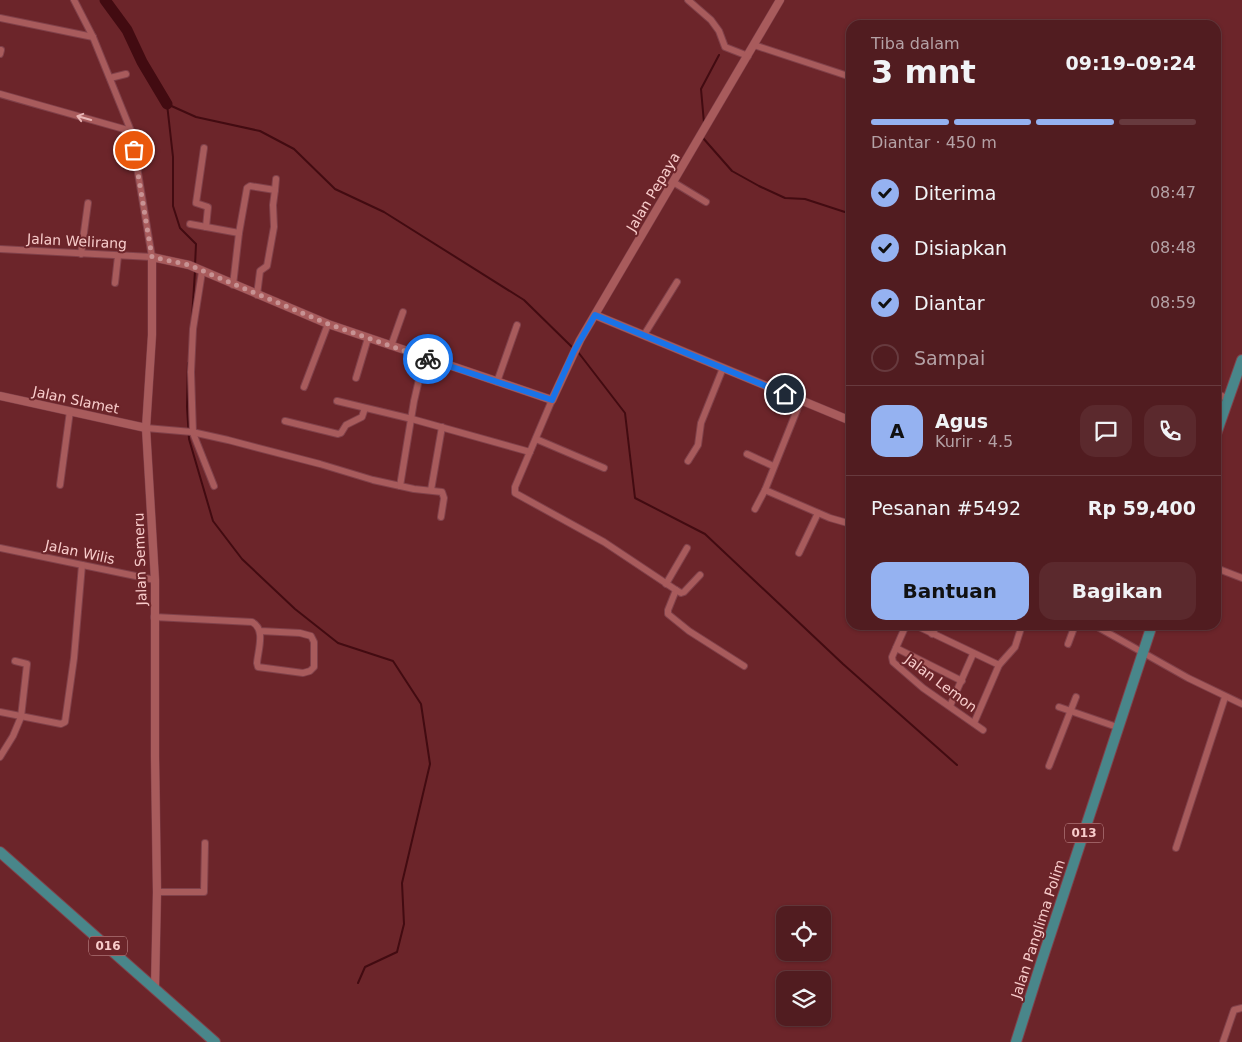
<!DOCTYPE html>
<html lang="id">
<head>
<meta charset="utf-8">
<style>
	:root { --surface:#511c20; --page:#5b292d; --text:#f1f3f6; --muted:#b4a1a5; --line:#673a3e; --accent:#95b2f1 }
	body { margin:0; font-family:"DejaVu Sans",sans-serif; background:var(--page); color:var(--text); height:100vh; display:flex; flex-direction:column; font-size:19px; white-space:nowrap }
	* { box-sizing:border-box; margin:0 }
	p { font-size:16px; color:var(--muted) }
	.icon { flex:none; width:28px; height:28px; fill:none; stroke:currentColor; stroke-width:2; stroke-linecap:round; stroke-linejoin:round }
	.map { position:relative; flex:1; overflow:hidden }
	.sheet { position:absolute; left:846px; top:20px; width:375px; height:610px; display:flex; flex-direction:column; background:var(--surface); border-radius:15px; box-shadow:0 1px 4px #0004,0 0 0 1px var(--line) }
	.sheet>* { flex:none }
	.controls { position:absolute; left:776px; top:906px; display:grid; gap:10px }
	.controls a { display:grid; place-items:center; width:55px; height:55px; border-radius:10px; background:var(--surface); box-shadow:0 1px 4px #0004,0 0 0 1px var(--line); font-size:25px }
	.pin { position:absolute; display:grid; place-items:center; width:42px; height:42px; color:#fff; margin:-21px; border:2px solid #fff; border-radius:50%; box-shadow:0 1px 5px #0007 }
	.courier { position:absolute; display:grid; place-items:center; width:50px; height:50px; margin:-25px; border:4px solid #1a73e8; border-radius:50%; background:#fff; color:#222; box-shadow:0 1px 6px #0007 }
	.summary em { font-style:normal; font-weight:800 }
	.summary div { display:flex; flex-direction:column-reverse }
	.summary { display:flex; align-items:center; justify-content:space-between; height:85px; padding:0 25px }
	h1 { font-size:32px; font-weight:800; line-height:38px }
	.bar { display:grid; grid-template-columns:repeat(4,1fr); gap:8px 5px; align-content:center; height:60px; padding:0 25px }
	.bar i { height:6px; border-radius:4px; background:var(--line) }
	.bar .selected { background:var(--accent) }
	.bar p { grid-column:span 4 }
	.line { display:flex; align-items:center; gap:12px; padding:0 25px; border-top:1px solid var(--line) }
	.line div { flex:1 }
	.round { display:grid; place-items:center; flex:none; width:52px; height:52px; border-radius:15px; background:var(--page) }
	ol { padding:0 25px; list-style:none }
	li { display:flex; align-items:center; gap:15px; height:55px }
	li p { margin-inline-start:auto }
	li .icon { padding:5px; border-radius:50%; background:var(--accent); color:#111; stroke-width:4 }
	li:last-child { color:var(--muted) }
	li i { width:28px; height:28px; border:2px solid var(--line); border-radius:50% }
	.cta { display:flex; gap:10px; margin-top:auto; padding:10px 25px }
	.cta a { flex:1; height:58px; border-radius:15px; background:var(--accent); color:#111; font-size:20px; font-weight:800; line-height:58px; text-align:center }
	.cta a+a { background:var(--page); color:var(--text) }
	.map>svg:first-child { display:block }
</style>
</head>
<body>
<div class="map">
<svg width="1242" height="1042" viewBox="0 0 1242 1042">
	<rect width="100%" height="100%" fill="#6c252a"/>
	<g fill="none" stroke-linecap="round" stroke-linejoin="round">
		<g stroke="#420b11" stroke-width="2">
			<path d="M167,104L196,117L260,131L294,149L335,189L384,212L524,300L574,349"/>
			<path d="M167,104L173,157V206L180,228L196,244L195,266"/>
			<path d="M704,123L701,89L719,55"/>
			<path d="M703,138L732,171L759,186L785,198L805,199L851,214"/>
			<path d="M192,318L195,271"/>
			<path d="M578,352L625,413L635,498L705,534L843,664L957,765"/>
			<path d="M188,363L187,407L189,439L213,521L242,559L295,609L338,643L393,661L421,704L430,764L402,883L404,924L397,952L365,967L358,983"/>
		</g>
		<path stroke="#420b11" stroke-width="11" d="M105,0L127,30L142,62L167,104"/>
		<defs>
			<g id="minor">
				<path d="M688,0L711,20L719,31L725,47L748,56"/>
				<path d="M0,18L93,37"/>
				<path d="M754,45L851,77"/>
				<path d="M0,54L1,50"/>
				<path d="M110,78L126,74"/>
				<path d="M0,94L131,131"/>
				<path d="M204,148L196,203L208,207L206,227"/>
				<path d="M673,182L706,202"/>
				<path d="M190,224L239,233L233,285"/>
				<path d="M239,233L247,188L250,186L275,190L276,179"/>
				<path d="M0,249L152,257L131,131L93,37L74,0"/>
				<path d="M81,254L88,203"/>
				<path d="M202,272L193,329L191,372L193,433L214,486"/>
				<path d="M115,283L118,256"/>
				<path d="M257,295L260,271L267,266L274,227L273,205L275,190"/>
				<path d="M644,335L677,282"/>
				<path d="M391,346L403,312"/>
				<path d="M356,378L368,338"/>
				<path d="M497,382L517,325"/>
				<path d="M304,387L328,324"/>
				<path d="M1216,393L1228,399"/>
				<path d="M552,400L515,487V493L604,542L676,590L668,610V614L689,631L744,666"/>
				<path d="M337,401L412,419L530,452"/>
				<path d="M285,421L338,434L341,433L346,425L362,417L365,408"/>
				<path d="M146,428L192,432L228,440L320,464L373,480L414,489L442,492L444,498L441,517"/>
				<path d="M536,439L604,468"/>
				<path d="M747,454L773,466"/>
				<path d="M688,461L698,445L701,423L723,368"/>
				<path d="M60,485L70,411"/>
				<path d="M400,486L414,401L424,358"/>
				<path d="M431,490L442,427"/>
				<path d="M765,490L830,518L851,524"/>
				<path d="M755,509L765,490L801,400"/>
				<path d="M0,548L155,580"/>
				<path d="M799,553L818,513"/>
				<path d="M1216,568L1242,578"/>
				<path d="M666,584L687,548"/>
				<path d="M676,590L681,593L684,592L700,575"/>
				<path d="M154,617L252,622C266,629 258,650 257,663L258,667L303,673L310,671L314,667V642L311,636L300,633L260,631"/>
				<path d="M906,625L892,657L893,662L923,688L983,730"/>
				<path d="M915,625L999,665L1015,647L1022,625"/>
				<path d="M1094,625L1188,678L1242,704"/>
				<path d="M932,634L937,625"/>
				<path d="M1068,644L1075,625"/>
				<path d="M896,648L962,681"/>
				<path d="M950,706L973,654"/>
				<path d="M1059,707L1117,727"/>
				<path d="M0,712L61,724L65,722L74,658L82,565"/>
				<path d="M974,723L999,665"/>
				<path d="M0,757L13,736L21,717L27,664L15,661"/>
				<path d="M1049,766L1076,697"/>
				<path d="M1176,848L1225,697"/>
				<path d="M157,892H204L205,843"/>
				<path d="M1223,1042L1234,1010L1242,1008"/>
			</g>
			<g id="tertiary">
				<path d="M595,315L851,421"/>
				<path d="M0,396L146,428"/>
				<path d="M155,988L157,892L155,757V580L146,428L152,335V257L189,265L328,324L552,400L580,340L780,0"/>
			</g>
			<g id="primary">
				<path d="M1216,434L1242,360"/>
				<path d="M0,852L215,1042"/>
				<path d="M1016,1042L1041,963L1152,625"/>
			</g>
		</defs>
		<use href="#minor" stroke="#80414a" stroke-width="8"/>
		<use href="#tertiary" stroke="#80414a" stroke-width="9"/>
		<use href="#primary" stroke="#80414a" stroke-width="12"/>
		<use href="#minor" stroke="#a85b5c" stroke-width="6"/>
		<use href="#tertiary" stroke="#a85b5c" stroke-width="8"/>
		<use href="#primary" stroke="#49868a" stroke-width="10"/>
	</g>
	<defs><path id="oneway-shaft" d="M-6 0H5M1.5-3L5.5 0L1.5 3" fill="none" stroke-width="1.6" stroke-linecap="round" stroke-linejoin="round" transform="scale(1.25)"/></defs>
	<use stroke="#e8b5b5" href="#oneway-shaft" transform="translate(84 118) rotate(-164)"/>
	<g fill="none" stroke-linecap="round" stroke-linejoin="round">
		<path stroke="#c79293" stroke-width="5" stroke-dasharray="0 9" d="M134,150L152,257L189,265L328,324L428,359"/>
		<path stroke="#1a73e8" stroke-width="6" d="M428,359L552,400L574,351L595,315L785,394"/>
	</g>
	<g text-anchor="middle" stroke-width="4" stroke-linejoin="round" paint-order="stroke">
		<g fill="#6c252a" stroke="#ce9a9b" stroke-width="1">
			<rect x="1065" y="823.5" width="38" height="19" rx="4"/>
			<rect x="89" y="936.5" width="38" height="19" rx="4"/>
		</g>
		<g font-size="12" font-weight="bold" fill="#f8cccb">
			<text x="1084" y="837">013</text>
			<text x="108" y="950">016</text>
		</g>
		<g font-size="14" fill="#f8cccb" stroke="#6c252a">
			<text transform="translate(653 192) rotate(-59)" y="5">Jalan Pepaya</text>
			<text transform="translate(77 241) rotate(3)" y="5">Jalan Welirang</text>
			<text transform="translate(76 400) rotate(12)" y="5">Jalan Slamet</text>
			<text transform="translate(80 552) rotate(12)" y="5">Jalan Wilis</text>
			<text transform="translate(140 559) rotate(-92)" y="5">Jalan Semeru</text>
			<text transform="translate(941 683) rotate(37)" y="5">Jalan Lemon</text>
			<text transform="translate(1038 929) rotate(-72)" y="5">Jalan Panglima Polim</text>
		</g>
	</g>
</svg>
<div class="controls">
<a><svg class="icon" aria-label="locate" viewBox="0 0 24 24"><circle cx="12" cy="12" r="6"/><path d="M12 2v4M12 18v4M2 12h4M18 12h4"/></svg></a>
<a><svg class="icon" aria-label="layers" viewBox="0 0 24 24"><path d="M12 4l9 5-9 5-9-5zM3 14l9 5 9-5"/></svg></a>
</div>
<div class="pin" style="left:134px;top:150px;background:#ea580c"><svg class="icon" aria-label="bag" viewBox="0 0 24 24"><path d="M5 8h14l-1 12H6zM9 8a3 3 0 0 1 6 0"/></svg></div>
<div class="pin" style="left:785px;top:394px;background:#1f2937"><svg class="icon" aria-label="home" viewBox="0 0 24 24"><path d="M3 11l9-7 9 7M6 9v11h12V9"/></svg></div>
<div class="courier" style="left:428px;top:359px"><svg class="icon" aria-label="bike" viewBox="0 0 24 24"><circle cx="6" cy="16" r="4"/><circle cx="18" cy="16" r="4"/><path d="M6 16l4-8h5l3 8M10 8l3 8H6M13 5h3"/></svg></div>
<section class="sheet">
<div class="summary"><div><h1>3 mnt</h1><p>Tiba dalam</p></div><em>09:19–09:24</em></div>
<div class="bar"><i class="selected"></i><i class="selected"></i><i class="selected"></i><i></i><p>Diantar · 450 m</p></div>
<ol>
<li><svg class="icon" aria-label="check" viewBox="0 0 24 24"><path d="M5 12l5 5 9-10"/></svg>Diterima<p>08:47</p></li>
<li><svg class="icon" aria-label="check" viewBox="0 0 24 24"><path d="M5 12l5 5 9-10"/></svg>Disiapkan<p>08:48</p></li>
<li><svg class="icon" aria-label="check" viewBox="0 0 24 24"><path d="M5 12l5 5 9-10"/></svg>Diantar<p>08:59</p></li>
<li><i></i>Sampai</li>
</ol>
<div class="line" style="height:90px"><b class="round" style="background:var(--accent);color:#111">A</b><div><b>Agus</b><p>Kurir · 4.5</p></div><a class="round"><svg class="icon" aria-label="chat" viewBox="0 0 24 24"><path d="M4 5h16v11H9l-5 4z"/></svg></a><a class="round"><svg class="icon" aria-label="phone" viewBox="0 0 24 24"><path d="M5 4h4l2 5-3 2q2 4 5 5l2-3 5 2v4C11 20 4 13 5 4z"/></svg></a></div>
<div class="line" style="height:65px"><div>Pesanan #5492</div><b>Rp 59,400</b></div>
<div class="cta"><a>Bantuan</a><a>Bagikan</a></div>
</section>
</div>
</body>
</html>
